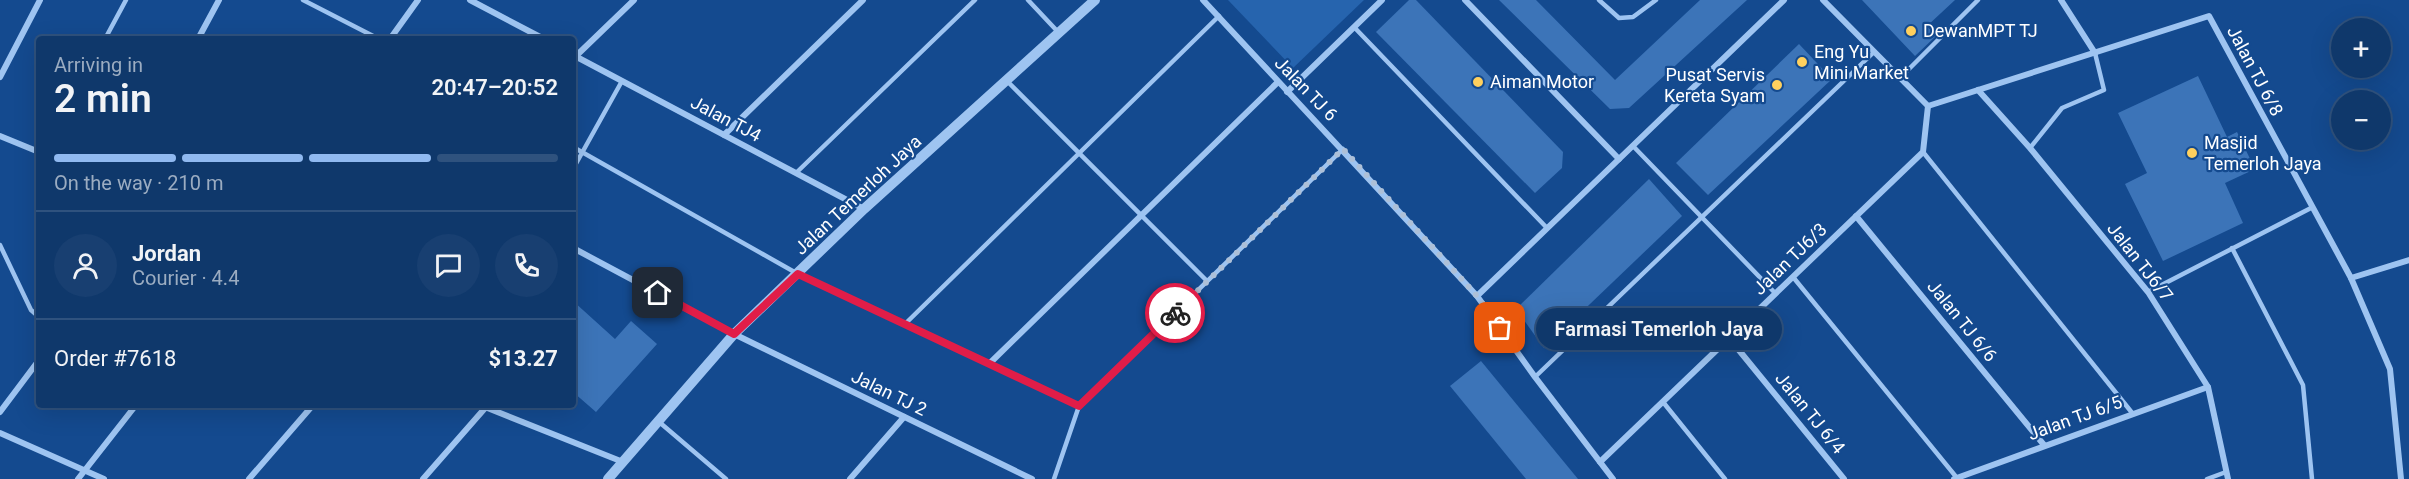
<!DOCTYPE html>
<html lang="en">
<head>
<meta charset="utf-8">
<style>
	:root { --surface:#0f386b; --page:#183f71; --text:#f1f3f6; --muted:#9bacc1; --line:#2f527e; --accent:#90b9f0 }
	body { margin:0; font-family:Roboto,sans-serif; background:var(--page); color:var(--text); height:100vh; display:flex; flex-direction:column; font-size:22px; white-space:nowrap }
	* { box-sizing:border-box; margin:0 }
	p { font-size:20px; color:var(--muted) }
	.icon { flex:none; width:33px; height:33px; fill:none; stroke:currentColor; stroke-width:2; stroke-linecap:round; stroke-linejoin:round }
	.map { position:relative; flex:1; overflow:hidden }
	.side { position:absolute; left:36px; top:36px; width:540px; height:372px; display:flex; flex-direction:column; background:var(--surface); border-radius:6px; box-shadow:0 6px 24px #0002,0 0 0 2px var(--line) }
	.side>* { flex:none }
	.controls { position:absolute; left:2331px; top:18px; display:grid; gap:12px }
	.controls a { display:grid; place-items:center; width:60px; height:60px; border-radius:50%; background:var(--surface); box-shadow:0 6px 24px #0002,0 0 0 2px var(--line); font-size:30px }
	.pin { position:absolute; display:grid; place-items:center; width:51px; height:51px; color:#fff; margin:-26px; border-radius:12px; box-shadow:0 3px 9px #0006 }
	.courier { position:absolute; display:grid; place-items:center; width:60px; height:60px; margin:-30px; border:4px solid #e11d48; border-radius:50%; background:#fff; color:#222; box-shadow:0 2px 8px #0007 }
	.bubble { position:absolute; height:42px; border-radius:21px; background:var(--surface); box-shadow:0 6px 24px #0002,0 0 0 2px var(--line); font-size:20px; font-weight:600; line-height:42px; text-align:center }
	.head em { font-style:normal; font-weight:600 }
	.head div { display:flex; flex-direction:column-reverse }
	.head { display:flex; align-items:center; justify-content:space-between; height:102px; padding:0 18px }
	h1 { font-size:39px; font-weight:600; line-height:45px }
	.bar { display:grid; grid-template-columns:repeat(4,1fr); gap:9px 6px; align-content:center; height:72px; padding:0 18px }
	.bar i { height:8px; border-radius:4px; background:var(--line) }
	.bar .current { background:var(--accent) }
	.bar p { grid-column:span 4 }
	.line { display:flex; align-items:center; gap:15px; padding:0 18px; border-top:2px solid var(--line) }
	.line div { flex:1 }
	.round { display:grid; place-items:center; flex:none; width:63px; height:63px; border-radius:32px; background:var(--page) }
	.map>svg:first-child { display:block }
</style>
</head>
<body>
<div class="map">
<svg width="2409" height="479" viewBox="0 0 2409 479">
	<rect width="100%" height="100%" fill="#144a8f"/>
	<path fill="#2664ae" d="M1228,0H1364L1293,68Z"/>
	<g fill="#3c74b8">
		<path d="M1409,0H1416L1563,152L1562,168L1535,193L1376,32Z"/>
		<path d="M1499,0H1536L1615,80L1700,0H1747L1629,108L1610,109Z"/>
		<path d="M1862,0H1955L1927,26L1936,36L1915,56Z"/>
		<path d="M1799,44L1832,79L1708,195L1676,163Z"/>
		<path d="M2198,76L2227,137L2237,132L2255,169L2225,183L2243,223L2163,261L2125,184L2147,173L2118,113Z"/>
		<path d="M1649,179L1682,216L1544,348L1516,309Z"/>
		<path d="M573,301L615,339L631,321L657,344L596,412L573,392Z"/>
		<path d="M1481,361L1578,479H1526L1450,386Z"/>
	</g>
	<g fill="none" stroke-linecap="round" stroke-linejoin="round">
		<g stroke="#9ec4f1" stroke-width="4.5">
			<path d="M303,0L379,39"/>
			<path d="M1028,0L1059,33"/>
			<path d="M1599,0L1619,18L1633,17L1656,0"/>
			<path d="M1354,27L1547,228"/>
			<path d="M105,39L126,0"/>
			<path d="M1900,78L1978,0"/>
			<path d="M1007,81L1207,281"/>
			<path d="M1633,146L1775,293"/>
			<path d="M573,147L798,274L1079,406L1054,479"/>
			<path d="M2030,148L2062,108L2104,90L2095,53"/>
			<path d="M1923,152L2133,414"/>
			<path d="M573,169L622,81"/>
			<path d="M796,173L975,0"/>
			<path d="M0,245L31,310L39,317"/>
			<path d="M2232,248L2303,385L2312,479"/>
			<path d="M1793,277L1957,478"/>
			<path d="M2148,292L2311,208"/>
			<path d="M905,324L1219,16"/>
			<path d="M1535,377L1874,52"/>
			<path d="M1663,402L1725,479"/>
			<path d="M1079,406L1343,149"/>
			<path d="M658,421L726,479"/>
			<path d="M2207,479L2226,472"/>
		</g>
		<g stroke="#9ec4f1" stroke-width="6">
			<path d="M470,0L544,39"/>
			<path d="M1203,0L1477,296L1535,377L1613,479"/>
			<path d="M1465,0L1619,159"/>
			<path d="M1823,0L1928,106"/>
			<path d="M2061,0L2095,53"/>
			<path d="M198,39L219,0"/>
			<path d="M390,39L418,0"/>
			<path d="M573,55L864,209"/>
			<path d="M576,56L634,0"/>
			<path d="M0,77L40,0"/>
			<path d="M1978,90L2030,148L2148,292L2208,387L2228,479"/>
			<path d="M1287,92L1382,0"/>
			<path d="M1928,106L2209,16L2351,278L2390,369L2401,479"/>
			<path d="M724,135L863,0"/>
			<path d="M0,136L39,152"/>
			<path d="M1856,216L2044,445"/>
			<path d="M573,248L734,334L1032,479"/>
			<path d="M2351,278L2409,260"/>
			<path d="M1477,296L1784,0"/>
			<path d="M1729,338L1844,479"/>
			<path d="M990,363L1278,82"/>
			<path d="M480,405L623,462"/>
			<path d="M0,412L39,360"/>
			<path d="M0,433L104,479"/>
			<path d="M1600,462L1923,152L1928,106"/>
			<path d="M78,479L136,405"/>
			<path d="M249,479L313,405"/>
			<path d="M423,479L486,407"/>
			<path d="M850,479L904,417"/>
			<path d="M1954,479L2208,387"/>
		</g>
		<path stroke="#9ec4f1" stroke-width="10" d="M608,479L734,334L864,209L1095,0"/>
	</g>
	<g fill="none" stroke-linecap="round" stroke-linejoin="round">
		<path stroke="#adc0d8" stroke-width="6" stroke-dasharray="0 10.8" d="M1175,313L1343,149L1477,296L1500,328"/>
		<path stroke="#e11d48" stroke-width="8" d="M658,293L734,334L798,274L1079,406L1175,313"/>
	</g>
	<g fill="#ffd05e" stroke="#144a8f" stroke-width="2">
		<circle cx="1911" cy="31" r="6"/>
		<circle cx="1802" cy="62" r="6"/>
		<circle cx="1478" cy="82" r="6"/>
		<circle cx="1777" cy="85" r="6"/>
		<circle cx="2192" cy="153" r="6"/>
	</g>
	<g text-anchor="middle" stroke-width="4.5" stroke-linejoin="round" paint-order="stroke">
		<g font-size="18" fill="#fff" stroke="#144a8f" text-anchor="start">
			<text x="1923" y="37">DewanMPT TJ</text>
			<text x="1814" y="58">Eng Yu<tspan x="1814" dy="21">Mini Market</tspan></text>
			<text x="1765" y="81" text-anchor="end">Pusat Servis<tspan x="1765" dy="21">Kereta Syam</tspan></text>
			<text x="1490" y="88">Aiman Motor</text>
			<text x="2204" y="149">Masjid<tspan x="2204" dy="21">Temerloh Jaya</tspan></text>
		</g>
		<g font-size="18" fill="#fff" stroke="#144a8f">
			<text transform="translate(2255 71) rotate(62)" y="6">Jalan TJ 6/8</text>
			<text transform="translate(1306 89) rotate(46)" y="6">Jalan TJ 6</text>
			<text transform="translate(726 119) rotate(28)" y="6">Jalan TJ4</text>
			<text transform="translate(858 195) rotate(-43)" y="6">Jalan Temerloh Jaya</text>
			<text transform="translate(1790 259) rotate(-44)" y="6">Jalan TJ6/3</text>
			<text transform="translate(2140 262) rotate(52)" y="6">Jalan TJ6/7</text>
			<text transform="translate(1962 321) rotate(51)" y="6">Jalan TJ 6/6</text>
			<text transform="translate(889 393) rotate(26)" y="6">Jalan TJ 2</text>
			<text transform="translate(1810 413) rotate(51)" y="6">Jalan TJ 6/4</text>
			<text transform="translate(2075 418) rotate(-20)" y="6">Jalan TJ 6/5</text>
		</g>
	</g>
</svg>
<div class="controls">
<a>+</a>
<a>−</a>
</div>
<div class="pin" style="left:1500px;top:328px;background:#ea580c"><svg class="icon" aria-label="bag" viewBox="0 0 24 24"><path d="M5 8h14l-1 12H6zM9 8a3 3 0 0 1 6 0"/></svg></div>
<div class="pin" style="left:658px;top:293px;background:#1f2937"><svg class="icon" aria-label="home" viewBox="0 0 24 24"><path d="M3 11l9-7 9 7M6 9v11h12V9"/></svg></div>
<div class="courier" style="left:1175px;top:313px"><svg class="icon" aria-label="bike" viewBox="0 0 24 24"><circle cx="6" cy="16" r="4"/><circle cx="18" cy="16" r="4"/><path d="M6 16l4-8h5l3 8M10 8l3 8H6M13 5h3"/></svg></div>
<div class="bubble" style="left:1536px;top:308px;width:246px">Farmasi Temerloh Jaya</div>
<section class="side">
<div class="head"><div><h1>2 min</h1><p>Arriving in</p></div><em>20:47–20:52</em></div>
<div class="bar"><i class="current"></i><i class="current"></i><i class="current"></i><i></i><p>On the way · 210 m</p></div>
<div class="line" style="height:108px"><a class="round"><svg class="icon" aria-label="person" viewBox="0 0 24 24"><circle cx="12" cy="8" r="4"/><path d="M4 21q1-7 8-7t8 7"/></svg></a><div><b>Jordan</b><p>Courier · 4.4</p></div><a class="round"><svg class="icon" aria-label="chat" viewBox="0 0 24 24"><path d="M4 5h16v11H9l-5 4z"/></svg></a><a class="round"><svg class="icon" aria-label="phone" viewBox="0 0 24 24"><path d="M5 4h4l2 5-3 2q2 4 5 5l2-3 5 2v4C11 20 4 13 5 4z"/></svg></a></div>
<div class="line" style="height:78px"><div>Order #7618</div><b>$13.27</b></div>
</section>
</div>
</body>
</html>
